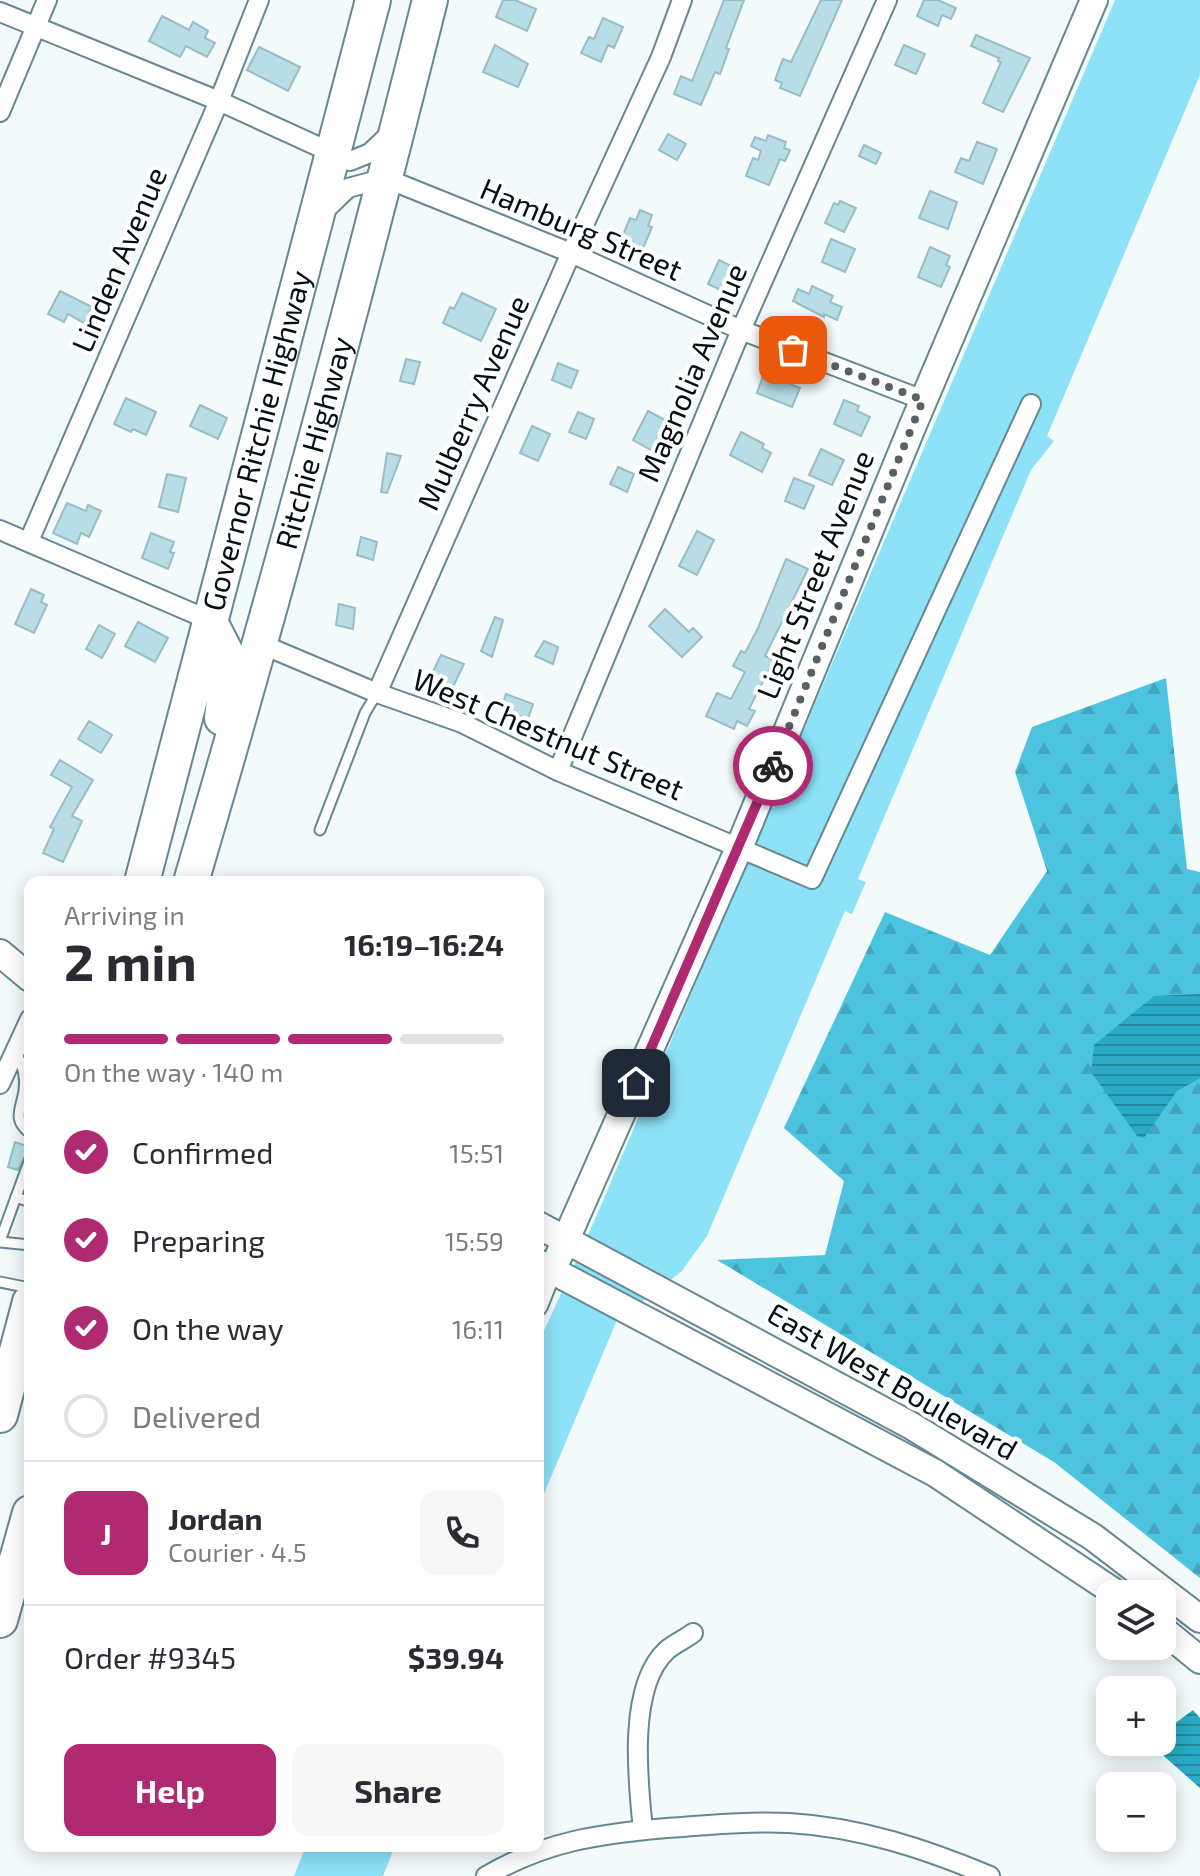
<!DOCTYPE html>
<html lang="en">
<head>
<meta charset="utf-8">
<style>
	:root { --surface:#fff; --page:#f7f7f7; --text:#2b2b33; --muted:#7c7c81; --line:#e1e1e2; --accent:#af2a71 }
	body { margin:0; font-family:"Exo 2",sans-serif; background:var(--page); color:var(--text); height:100vh; display:flex; flex-direction:column; font-size:30px; white-space:nowrap }
	* { box-sizing:border-box; margin:0 }
	p { font-size:26px; color:var(--muted) }
	.icon { flex:none; width:44px; height:44px; fill:none; stroke:currentColor; stroke-width:2; stroke-linecap:round; stroke-linejoin:round }
	.map { position:relative; flex:1; overflow:hidden }
	.panel { position:absolute; left:24px; top:876px; width:520px; height:976px; display:flex; flex-direction:column; background:var(--surface); border-radius:16px; box-shadow:0 4px 20px #0003 }
	.panel>* { flex:none }
	.buttons { position:absolute; left:1096px; top:1580px; display:grid; gap:16px }
	.buttons a { display:grid; place-items:center; width:80px; height:80px; border-radius:16px; background:var(--surface); box-shadow:0 4px 20px #0003; font-size:40px }
	.pin { position:absolute; display:grid; place-items:center; width:68px; height:68px; color:#fff; margin:-34px; border-radius:16px; box-shadow:0 4px 12px #0006 }
	.courier { position:absolute; display:grid; place-items:center; width:80px; height:80px; margin:-40px; border:6px solid #af2a71; border-radius:50%; background:#fff; color:#222; box-shadow:0 2px 10px #0007 }
	.head em { font-style:normal; font-weight:700 }
	.head div { display:flex; flex-direction:column-reverse }
	.head { display:flex; align-items:center; justify-content:space-between; height:136px; padding:0 40px }
	h1 { font-size:52px; font-weight:700; line-height:60px }
	.bar { display:grid; grid-template-columns:repeat(4,1fr); gap:12px 8px; align-content:center; height:96px; padding:0 40px }
	.bar i { height:10px; border-radius:6px; background:var(--line) }
	.bar .on { background:var(--accent) }
	.bar p { grid-column:span 4 }
	.line { display:flex; align-items:center; gap:20px; padding:0 40px; border-top:2px solid var(--line) }
	.line div { flex:1 }
	.round { display:grid; place-items:center; flex:none; width:84px; height:84px; border-radius:16px; background:var(--page) }
	ol { padding:0 40px; list-style:none }
	li { display:flex; align-items:center; gap:24px; height:88px }
	li p { margin-inline-start:auto }
	li .icon { padding:8px; border-radius:50%; background:var(--accent); color:#fff; stroke-width:4 }
	li:last-child { color:var(--muted) }
	li i { width:44px; height:44px; border:4px solid var(--line); border-radius:50% }
	.cta { display:flex; gap:16px; margin-top:auto; padding:16px 40px }
	.cta a { flex:1; height:92px; border-radius:16px; background:var(--accent); color:#fff; font-size:32px; font-weight:700; line-height:92px; text-align:center }
	.cta a+a { background:var(--page); color:var(--text) }
	.map>svg:first-child { display:block }
</style>
</head>
<body>
<div class="map">
<svg width="1200" height="1876" viewBox="0 0 1200 1876">
	<defs>
		<pattern id="forest-firs" width="22" height="20" patternUnits="userSpaceOnUse" patternTransform="scale(2)"><rect width="22" height="20" fill="#4dc4df"/><path d="M5 1l3.5 6h-7zM16 11l3.5 6h-7z" fill="#42a7be"/></pattern>
		<pattern id="water-rules" width="6" height="5" patternUnits="userSpaceOnUse" patternTransform="scale(2)"><rect width="6" height="5" fill="#2aaac4"/><path d="M0 2.5h6" fill="none" stroke="#22899e"/></pattern>
	</defs>
	<rect width="100%" height="100%" fill="#f3fafc"/>
	<path fill="url(#forest-firs)" d="M1166,678L1187,869L1200,872V1578L1054,1462L717,1260L825,1255L844,1181L784,1128L885,912L990,955L1047,871L1015,772L1032,727Z"/>
	<g fill="#8de2f7">
		<path d="M1115,0H1200V75L1047,436L1054,441L1031,470L858,879L866,882L852,914L845,911L707,1236L681,1272L617,1320L538,1508V1344L596,1217Z"/>
		<path d="M306,1846H395L383,1876H294Z"/>
	</g>
	<g fill="url(#water-rules)">
		<path d="M1200,994V1078L1177,1091L1144,1138L1137,1136L1091,1072L1094,1045L1154,996Z"/>
		<path d="M1193,1710L1200,1718V1788L1149,1743L1162,1742V1733Z"/>
	</g>
	<g fill="#b8dde7" stroke="#98bdc7" stroke-width="2">
		<path d="M503,0H515L536,9L527,31L496,17Z"/>
		<path d="M724,0H744L726,48L729,49L720,74L715,72L701,105L674,94L681,76L692,81Z"/>
		<path d="M821,0H842L800,96L780,88L782,83L775,80L783,59L791,62Z"/>
		<path d="M924,0H938L956,8L951,19L942,15L938,26L917,16Z"/>
		<path d="M162,16L189,30L193,22L208,31L205,38L215,43L207,57L186,46L180,57L149,41Z"/>
		<path d="M603,18L623,27L614,48L608,45L601,62L581,53L589,37L594,39Z"/>
		<path d="M976,35L1030,58L1003,112L983,103L1001,62L998,61L999,58L971,46Z"/>
		<path d="M495,45L528,64L518,87L483,72Z"/>
		<path d="M904,45L925,54L916,74L895,65Z"/>
		<path d="M259,47L300,67L288,91L247,70Z"/>
		<path d="M668,134L686,144L677,160L659,150Z"/>
		<path d="M768,135L786,142L784,148L790,150L785,161L780,159L769,185L746,176L753,158L758,160L761,151L751,146L755,137L766,141Z"/>
		<path d="M977,142L997,149L983,184L955,172L961,158L969,161Z"/>
		<path d="M864,145L881,153L876,164L859,156Z"/>
		<path d="M930,191L957,202L948,229L919,218Z"/>
		<path d="M840,201L856,208L844,232L825,223L834,203L838,205Z"/>
		<path d="M640,210L652,215L648,226L652,227L642,251L639,250L636,255L618,247L630,218L636,220Z"/>
		<path d="M831,239L855,249L845,272L822,262Z"/>
		<path d="M930,247L950,256L946,265L950,267L941,287L918,277Z"/>
		<path d="M719,260L737,269L727,293L708,284Z"/>
		<path d="M812,286L833,296L830,302L842,307L837,320L824,314V317L793,301L798,289L809,294Z"/>
		<path d="M60,291L92,307L84,323L68,314L64,322L48,314Z"/>
		<path d="M462,293L496,309L481,341L443,323L450,307L454,309Z"/>
		<path d="M406,359L420,362L414,384L400,381Z"/>
		<path d="M558,363L578,371L571,388L552,380Z"/>
		<path d="M764,373L800,388L792,407L757,393Z"/>
		<path d="M126,398L156,412L146,435L133,429L131,432L114,424Z"/>
		<path d="M844,400L859,406L857,411L870,417L861,436L834,424Z"/>
		<path d="M200,405L227,418L218,439L190,426Z"/>
		<path d="M648,411L667,421L660,433L667,437L658,454L633,440Z"/>
		<path d="M578,412L594,419L586,439L569,432Z"/>
		<path d="M532,426L550,434L538,461L520,453Z"/>
		<path d="M741,432L764,444L762,448L771,453L762,472L730,455Z"/>
		<path d="M821,449L844,460L832,485L809,475Z"/>
		<path d="M387,453L401,456L387,493L381,492Z"/>
		<path d="M618,467L634,474L627,492L610,484Z"/>
		<path d="M167,474L186,478L178,512L159,507Z"/>
		<path d="M794,478L814,486L804,509L785,501Z"/>
		<path d="M67,503L86,511L88,505L101,511L89,537L81,533L77,544L53,533Z"/>
		<path d="M697,531L714,540L697,575L679,566Z"/>
		<path d="M151,533L174,542L170,552L174,553L168,569L142,558Z"/>
		<path d="M361,537L377,542L373,560L357,555Z"/>
		<path d="M786,559L808,569L765,656L774,660L749,709L755,711L747,726L737,721L734,729L706,716L717,693L731,699L745,672L733,666L741,651L745,653L758,628Z"/>
		<path d="M31,589L44,595L41,602L47,605L34,633L15,624Z"/>
		<path d="M339,604L355,608L353,629L336,625Z"/>
		<path d="M665,609L689,632L693,628L702,637L682,657L649,626Z"/>
		<path d="M495,617L503,620L492,657L481,651Z"/>
		<path d="M138,622L168,638L155,662L125,646Z"/>
		<path d="M99,625L115,634L102,658L86,649Z"/>
		<path d="M544,641L558,647L553,664L535,656Z"/>
		<path d="M441,655L464,664L452,689L430,678Z"/>
		<path d="M506,694L533,704L528,719L501,709Z"/>
		<path d="M89,721L112,735L101,753L78,739Z"/>
		<path d="M60,760L93,780L72,816L82,821L63,862L43,853L54,829L50,827L72,787L51,775Z"/>
		<path d="M15,1142L30,1147L18,1170L8,1167Z"/>
	</g>
	<g fill="none" stroke-linecap="round" stroke-linejoin="round">
		<defs>
			<g id="lane">
				<path d="M320,830L365,713L377,693"/>
				<path d="M16,1052C22,1063 26,1078 24,1091C21,1109 12,1120 30,1133"/>
				<path d="M16,1197L30,1159"/>
				<path d="M0,1241L16,1197L30,1202"/>
				<path d="M0,1242L30,1245"/>
				<path d="M0,1282L30,1288"/>
			</g>
			<g id="street">
				<path d="M0,12L219,101L350,161L370,153L391,133"/>
				<path d="M0,112L47,0"/>
				<path d="M322,213L348,188L385,178L571,253L741,330L923,400"/>
				<path d="M0,530L209,620"/>
				<path d="M29,541L219,101L259,0"/>
				<path d="M261,644L377,693L462,723L558,771L812,879L1031,404"/>
				<path d="M377,693L571,253L661,57L682,0"/>
				<path d="M558,771L741,330L887,0"/>
				<path d="M0,1084L30,1019"/>
				<path d="M538,1306L552,1271"/>
				<path d="M643,1830C638,1782 627,1686 667,1650C674,1644 685,1639 693,1633"/>
				<path d="M486,1876C547,1841 598,1834 667,1828C708,1825 749,1821 789,1823C859,1827 926,1849 990,1876"/>
			</g>
			<g id="secondary">
				<path d="M0,953L30,978"/>
				<path d="M538,1225L910,1425L1093,1537L1200,1619"/>
				<path d="M538,1263L935,1473L1117,1594"/>
				<path d="M552,1271L739,848L913,425L1094,0"/>
				<path d="M1162,1629L1200,1660"/>
			</g>
			<g id="highway">
				<path d="M209,620L229,659L222,718"/>
				<path id="s1" d="M142,882L373,0"/>
				<path id="s2" d="M191,882C277,590 356,296 430,0"/>
				<path d="M0,1415L30,1302"/>
				<path d="M0,1620L30,1513"/>
			</g>
		</defs>
		<use href="#lane" stroke="#658891" stroke-width="13"/>
		<use href="#street" stroke="#658891" stroke-width="22"/>
		<use href="#secondary" stroke="#658891" stroke-width="30"/>
		<use href="#highway" stroke="#658891" stroke-width="38"/>
		<use href="#lane" stroke="#fff" stroke-width="9"/>
		<use href="#street" stroke="#fff" stroke-width="18"/>
		<use href="#secondary" stroke="#fff" stroke-width="26"/>
		<use href="#highway" stroke="#fff" stroke-width="34"/>
	</g>
	<g fill="none" stroke-linecap="round" stroke-linejoin="round">
		<path stroke="#576165" stroke-width="8" stroke-dasharray="0 14.4" d="M773,766L923,400L793,350"/>
		<path stroke="#af2a71" stroke-width="10" d="M636,1083L773,766"/>
	</g>
	<g text-anchor="middle" stroke-width="8" stroke-linejoin="round" paint-order="stroke">
		<g font-size="30" fill="#030f13" stroke="#fff">
			<text transform="translate(581 230) rotate(23)" y="10">Hamburg Street</text>
			<text transform="translate(120 260) rotate(-67)" y="10">Linden Avenue</text>
			<text transform="translate(693 373) rotate(-67)" y="10">Magnolia Avenue</text>
			<text transform="translate(474 403) rotate(-66)" y="10">Mulberry Avenue</text>
			<text dy="10" stroke="none"><textPath href="#s1" startOffset="456">Governor Ritchie Highway</textPath></text>
			<text dy="10" stroke="none"><textPath href="#s2" startOffset="456">Ritchie Highway</textPath></text>
			<text transform="translate(816 575) rotate(-68)" y="10">Light Street Avenue</text>
			<text transform="translate(548 735) rotate(23)" y="10">West Chestnut Street</text>
			<text transform="translate(892 1382) rotate(30)" y="10">East West Boulevard</text>
		</g>
	</g>
</svg>
<div class="buttons">
<a><svg class="icon" aria-label="layers" viewBox="0 0 24 24"><path d="M12 4l9 5-9 5-9-5zM3 14l9 5 9-5"/></svg></a>
<a>+</a>
<a>−</a>
</div>
<div class="pin" style="left:793px;top:350px;background:#ea580c"><svg class="icon" aria-label="bag" viewBox="0 0 24 24"><path d="M5 8h14l-1 12H6zM9 8a3 3 0 0 1 6 0"/></svg></div>
<div class="pin" style="left:636px;top:1083px;background:#1f2937"><svg class="icon" aria-label="home" viewBox="0 0 24 24"><path d="M3 11l9-7 9 7M6 9v11h12V9"/></svg></div>
<div class="courier" style="left:773px;top:766px"><svg class="icon" aria-label="bike" viewBox="0 0 24 24"><circle cx="6" cy="16" r="4"/><circle cx="18" cy="16" r="4"/><path d="M6 16l4-8h5l3 8M10 8l3 8H6M13 5h3"/></svg></div>
<section class="panel">
<div class="head"><div><h1>2 min</h1><p>Arriving in</p></div><em>16:19–16:24</em></div>
<div class="bar"><i class="on"></i><i class="on"></i><i class="on"></i><i></i><p>On the way · 140 m</p></div>
<ol>
<li><svg class="icon" aria-label="check" viewBox="0 0 24 24"><path d="M5 12l5 5 9-10"/></svg>Confirmed<p>15:51</p></li>
<li><svg class="icon" aria-label="check" viewBox="0 0 24 24"><path d="M5 12l5 5 9-10"/></svg>Preparing<p>15:59</p></li>
<li><svg class="icon" aria-label="check" viewBox="0 0 24 24"><path d="M5 12l5 5 9-10"/></svg>On the way<p>16:11</p></li>
<li><i></i>Delivered</li>
</ol>
<div class="line" style="height:144px"><b class="round" style="background:var(--accent);color:#fff">J</b><div><b>Jordan</b><p>Courier · 4.5</p></div><a class="round"><svg class="icon" aria-label="phone" viewBox="0 0 24 24"><path d="M5 4h4l2 5-3 2q2 4 5 5l2-3 5 2v4C11 20 4 13 5 4z"/></svg></a></div>
<div class="line" style="height:104px"><div>Order #9345</div><b>$39.94</b></div>
<div class="cta"><a>Help</a><a>Share</a></div>
</section>
</div>
</body>
</html>
